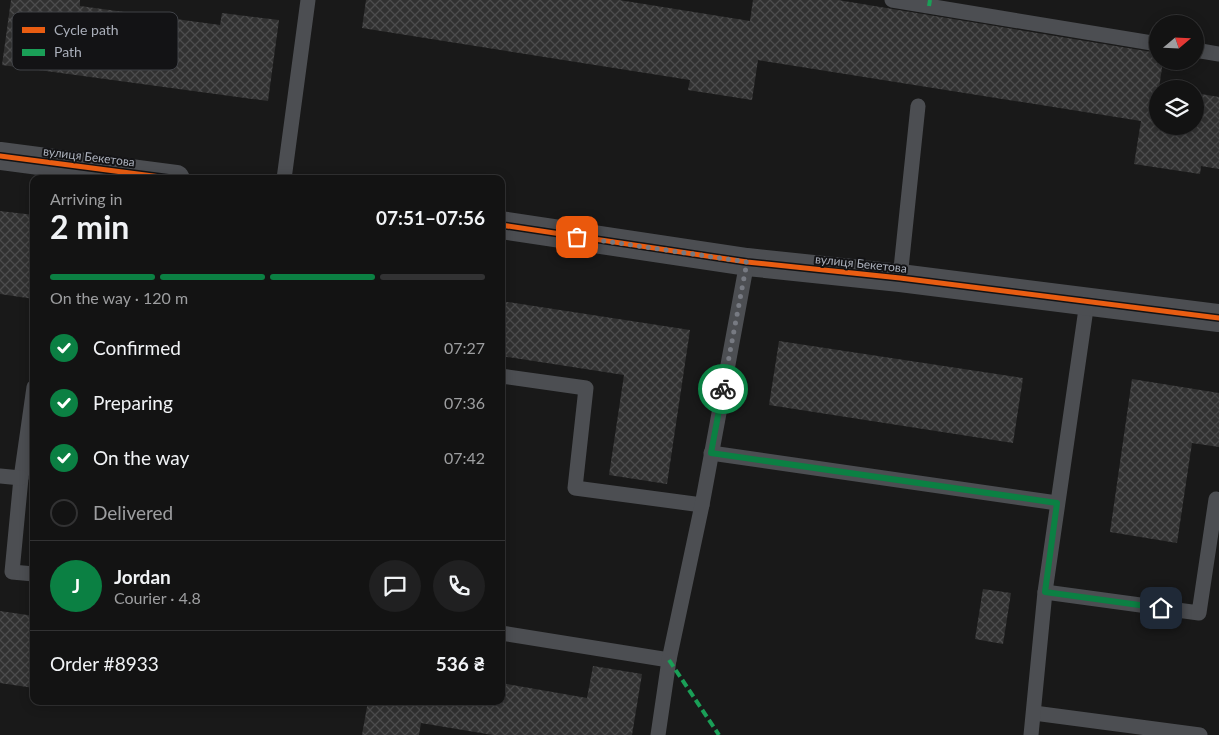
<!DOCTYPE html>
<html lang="en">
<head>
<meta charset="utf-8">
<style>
	:root { --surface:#131313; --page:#202021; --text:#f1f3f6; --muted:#9d9ea0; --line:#323233; --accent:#0b8043 }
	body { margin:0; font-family:Lato,sans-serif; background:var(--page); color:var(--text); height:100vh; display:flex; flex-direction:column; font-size:19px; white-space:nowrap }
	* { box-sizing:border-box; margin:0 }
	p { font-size:16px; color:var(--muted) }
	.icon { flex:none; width:28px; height:28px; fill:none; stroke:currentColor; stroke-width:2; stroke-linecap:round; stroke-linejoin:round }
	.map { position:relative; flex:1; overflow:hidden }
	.drawer { position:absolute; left:30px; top:175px; width:475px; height:530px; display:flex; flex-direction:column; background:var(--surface); border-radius:10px; box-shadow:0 2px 12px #0003,0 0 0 1px var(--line) }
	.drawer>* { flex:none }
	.needle { width:32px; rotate:71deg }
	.buttons { position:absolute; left:1149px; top:15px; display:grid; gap:10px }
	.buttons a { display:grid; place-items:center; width:55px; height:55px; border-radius:50%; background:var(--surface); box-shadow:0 2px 12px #0003,0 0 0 1px var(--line); font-size:25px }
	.pin { position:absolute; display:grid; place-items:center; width:42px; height:42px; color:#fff; margin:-21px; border-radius:10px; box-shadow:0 2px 8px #0006 }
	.courier { position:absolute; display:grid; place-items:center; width:50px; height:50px; margin:-25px; border:4px solid #0b8043; border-radius:50%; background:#fff; color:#222; box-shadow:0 1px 6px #0007 }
	.overview em { font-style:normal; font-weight:700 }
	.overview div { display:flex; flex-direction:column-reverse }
	.overview { display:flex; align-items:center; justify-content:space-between; height:85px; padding:0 20px }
	h1 { font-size:32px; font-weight:700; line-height:38px }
	.bar { display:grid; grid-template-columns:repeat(4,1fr); gap:8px 5px; align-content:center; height:60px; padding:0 20px }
	.bar i { height:6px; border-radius:4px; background:var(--line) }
	.bar .on { background:var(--accent) }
	.bar p { grid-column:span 4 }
	.line { display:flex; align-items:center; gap:12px; padding:0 20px; border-top:1px solid var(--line) }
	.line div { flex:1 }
	.round { display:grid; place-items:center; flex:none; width:52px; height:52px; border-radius:26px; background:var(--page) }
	ol { padding:0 20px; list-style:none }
	li { display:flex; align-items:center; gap:15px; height:55px }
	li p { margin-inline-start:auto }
	li .icon { padding:5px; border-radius:50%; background:var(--accent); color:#fff; stroke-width:4 }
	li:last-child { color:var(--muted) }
	li i { width:28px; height:28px; border:2px solid var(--line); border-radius:50% }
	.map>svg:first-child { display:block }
</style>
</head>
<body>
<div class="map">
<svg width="1219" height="735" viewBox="0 0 1219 735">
	<defs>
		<pattern id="building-cross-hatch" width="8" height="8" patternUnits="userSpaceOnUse" patternTransform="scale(1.25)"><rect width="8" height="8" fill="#313131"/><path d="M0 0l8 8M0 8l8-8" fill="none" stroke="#4c4c4d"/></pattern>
	</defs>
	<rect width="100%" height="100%" fill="#191919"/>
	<g fill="url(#building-cross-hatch)">
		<path d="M11,0H80V6L220,25L222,13L279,20L268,101L2,65Z"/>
		<path d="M366,0H619L750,21L753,0H838L1158,53V61H1163L1159,88L1165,89H1158V126H1195V93L1219,97V169L1201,166L1200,174L1134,164L1141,121L758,60L752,100L688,90L690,80L362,28Z"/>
		<path d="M0,211L34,215V299L0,294Z"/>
		<path d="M501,301L690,330L667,484L609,475L624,375L501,356Z"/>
		<path d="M779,341L1023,378L1013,443L769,405Z"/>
		<path d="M1132,379L1219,393V447L1192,443L1177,543L1110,532Z"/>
		<path d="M983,589L1011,593L1003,644L975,639Z"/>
		<path d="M0,611L34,616V688L0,683Z"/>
		<path d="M593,666L642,674L632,735H493L421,723L419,735H362L368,701H501V683L587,698Z"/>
	</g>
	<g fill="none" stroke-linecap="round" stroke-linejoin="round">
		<g stroke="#4c4e52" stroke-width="15">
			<path d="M892,0L1158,44"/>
			<path d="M1195,50L1219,54"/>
			<path d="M284,179L308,0"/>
			<path d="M900,278L918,106"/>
			<path d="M501,376L586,388L575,488L702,505"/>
			<path d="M34,387L21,478L12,572L34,574"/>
			<path d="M711,453L1057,503"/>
			<path d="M0,476L21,478"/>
			<path d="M1045,592L1199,613L1216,499L1219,500"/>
			<path d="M501,633L669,660"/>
			<path d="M1034,713L1200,735"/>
			<path d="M658,735L669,660L702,505L747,262"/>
			<path d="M1031,735L1045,592L1087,302"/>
		</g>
		<g stroke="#4c4e52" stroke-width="28">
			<path d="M0,156L176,179"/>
			<path d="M501,225L747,262L900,278L1219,318"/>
		</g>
		<g stroke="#1a9f57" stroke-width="4" stroke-dasharray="8 4" stroke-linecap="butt">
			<path d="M929,6L930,0"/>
			<path d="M669,660L719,735"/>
		</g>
		<defs>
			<g id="cycleway">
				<path d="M0,156L176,179"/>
				<path d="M501,225L747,262L900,278L1219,318"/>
			</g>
		</defs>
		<use href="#cycleway" stroke="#131315" stroke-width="8"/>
		<use href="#cycleway" stroke="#e95d12" stroke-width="5"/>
	</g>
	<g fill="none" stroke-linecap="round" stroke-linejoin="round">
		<path stroke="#777a82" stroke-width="5" stroke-dasharray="0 9" d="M577,237L747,262L723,389"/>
		<path stroke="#0b8043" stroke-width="6" d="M723,389L711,453L1057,503L1045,592L1161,608"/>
	</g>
	<g text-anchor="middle" stroke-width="4" stroke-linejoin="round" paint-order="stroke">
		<g font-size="12" fill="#aaafba" stroke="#131315">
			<text transform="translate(89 157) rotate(7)" y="4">вулиця Бекетова</text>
			<text transform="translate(861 264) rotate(6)" y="4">вулиця Бекетова</text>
		</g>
	</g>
	<rect x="12" y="12" width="166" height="58" rx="8" fill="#131315" stroke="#404247" stroke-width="1"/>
	<rect x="22" y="27" width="23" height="6" fill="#e95d12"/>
	<rect x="22" y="49" width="23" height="7" fill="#1a9f57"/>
	<g font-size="14" fill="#aaafba">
		<text x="54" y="35">Cycle path</text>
		<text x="54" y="57">Path</text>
	</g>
</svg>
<div class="buttons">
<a><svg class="needle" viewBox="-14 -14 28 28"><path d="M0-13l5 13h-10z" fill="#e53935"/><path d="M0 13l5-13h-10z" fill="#9d9ea0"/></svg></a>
<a><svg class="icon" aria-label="layers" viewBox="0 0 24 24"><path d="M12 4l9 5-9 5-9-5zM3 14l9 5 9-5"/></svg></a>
</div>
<div class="pin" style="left:577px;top:237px;background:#ea580c"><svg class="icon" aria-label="bag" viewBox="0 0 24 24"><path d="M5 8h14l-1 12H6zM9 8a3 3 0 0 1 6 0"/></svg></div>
<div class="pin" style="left:1161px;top:608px;background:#1f2937"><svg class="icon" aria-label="home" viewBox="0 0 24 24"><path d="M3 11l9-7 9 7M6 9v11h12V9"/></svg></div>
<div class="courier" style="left:723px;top:389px"><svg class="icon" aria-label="bike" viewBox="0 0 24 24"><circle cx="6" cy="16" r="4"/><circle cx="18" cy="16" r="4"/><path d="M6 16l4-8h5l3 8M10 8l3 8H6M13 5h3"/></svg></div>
<section class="drawer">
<div class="overview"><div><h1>2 min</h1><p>Arriving in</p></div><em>07:51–07:56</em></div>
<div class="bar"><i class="on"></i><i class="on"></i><i class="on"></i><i></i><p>On the way · 120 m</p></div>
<ol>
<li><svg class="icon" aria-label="check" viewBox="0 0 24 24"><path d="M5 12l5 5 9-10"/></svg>Confirmed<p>07:27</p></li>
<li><svg class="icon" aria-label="check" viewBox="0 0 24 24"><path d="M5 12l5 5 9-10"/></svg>Preparing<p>07:36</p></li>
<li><svg class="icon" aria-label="check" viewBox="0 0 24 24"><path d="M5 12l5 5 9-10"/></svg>On the way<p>07:42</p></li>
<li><i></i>Delivered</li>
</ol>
<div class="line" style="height:90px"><b class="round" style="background:var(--accent);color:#fff">J</b><div><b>Jordan</b><p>Courier · 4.8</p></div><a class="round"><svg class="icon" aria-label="chat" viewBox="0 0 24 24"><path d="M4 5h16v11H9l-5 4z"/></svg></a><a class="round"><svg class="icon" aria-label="phone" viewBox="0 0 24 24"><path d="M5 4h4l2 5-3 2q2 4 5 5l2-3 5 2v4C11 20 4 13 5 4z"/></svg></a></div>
<div class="line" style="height:65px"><div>Order #8933</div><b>536 ₴</b></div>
</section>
</div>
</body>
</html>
